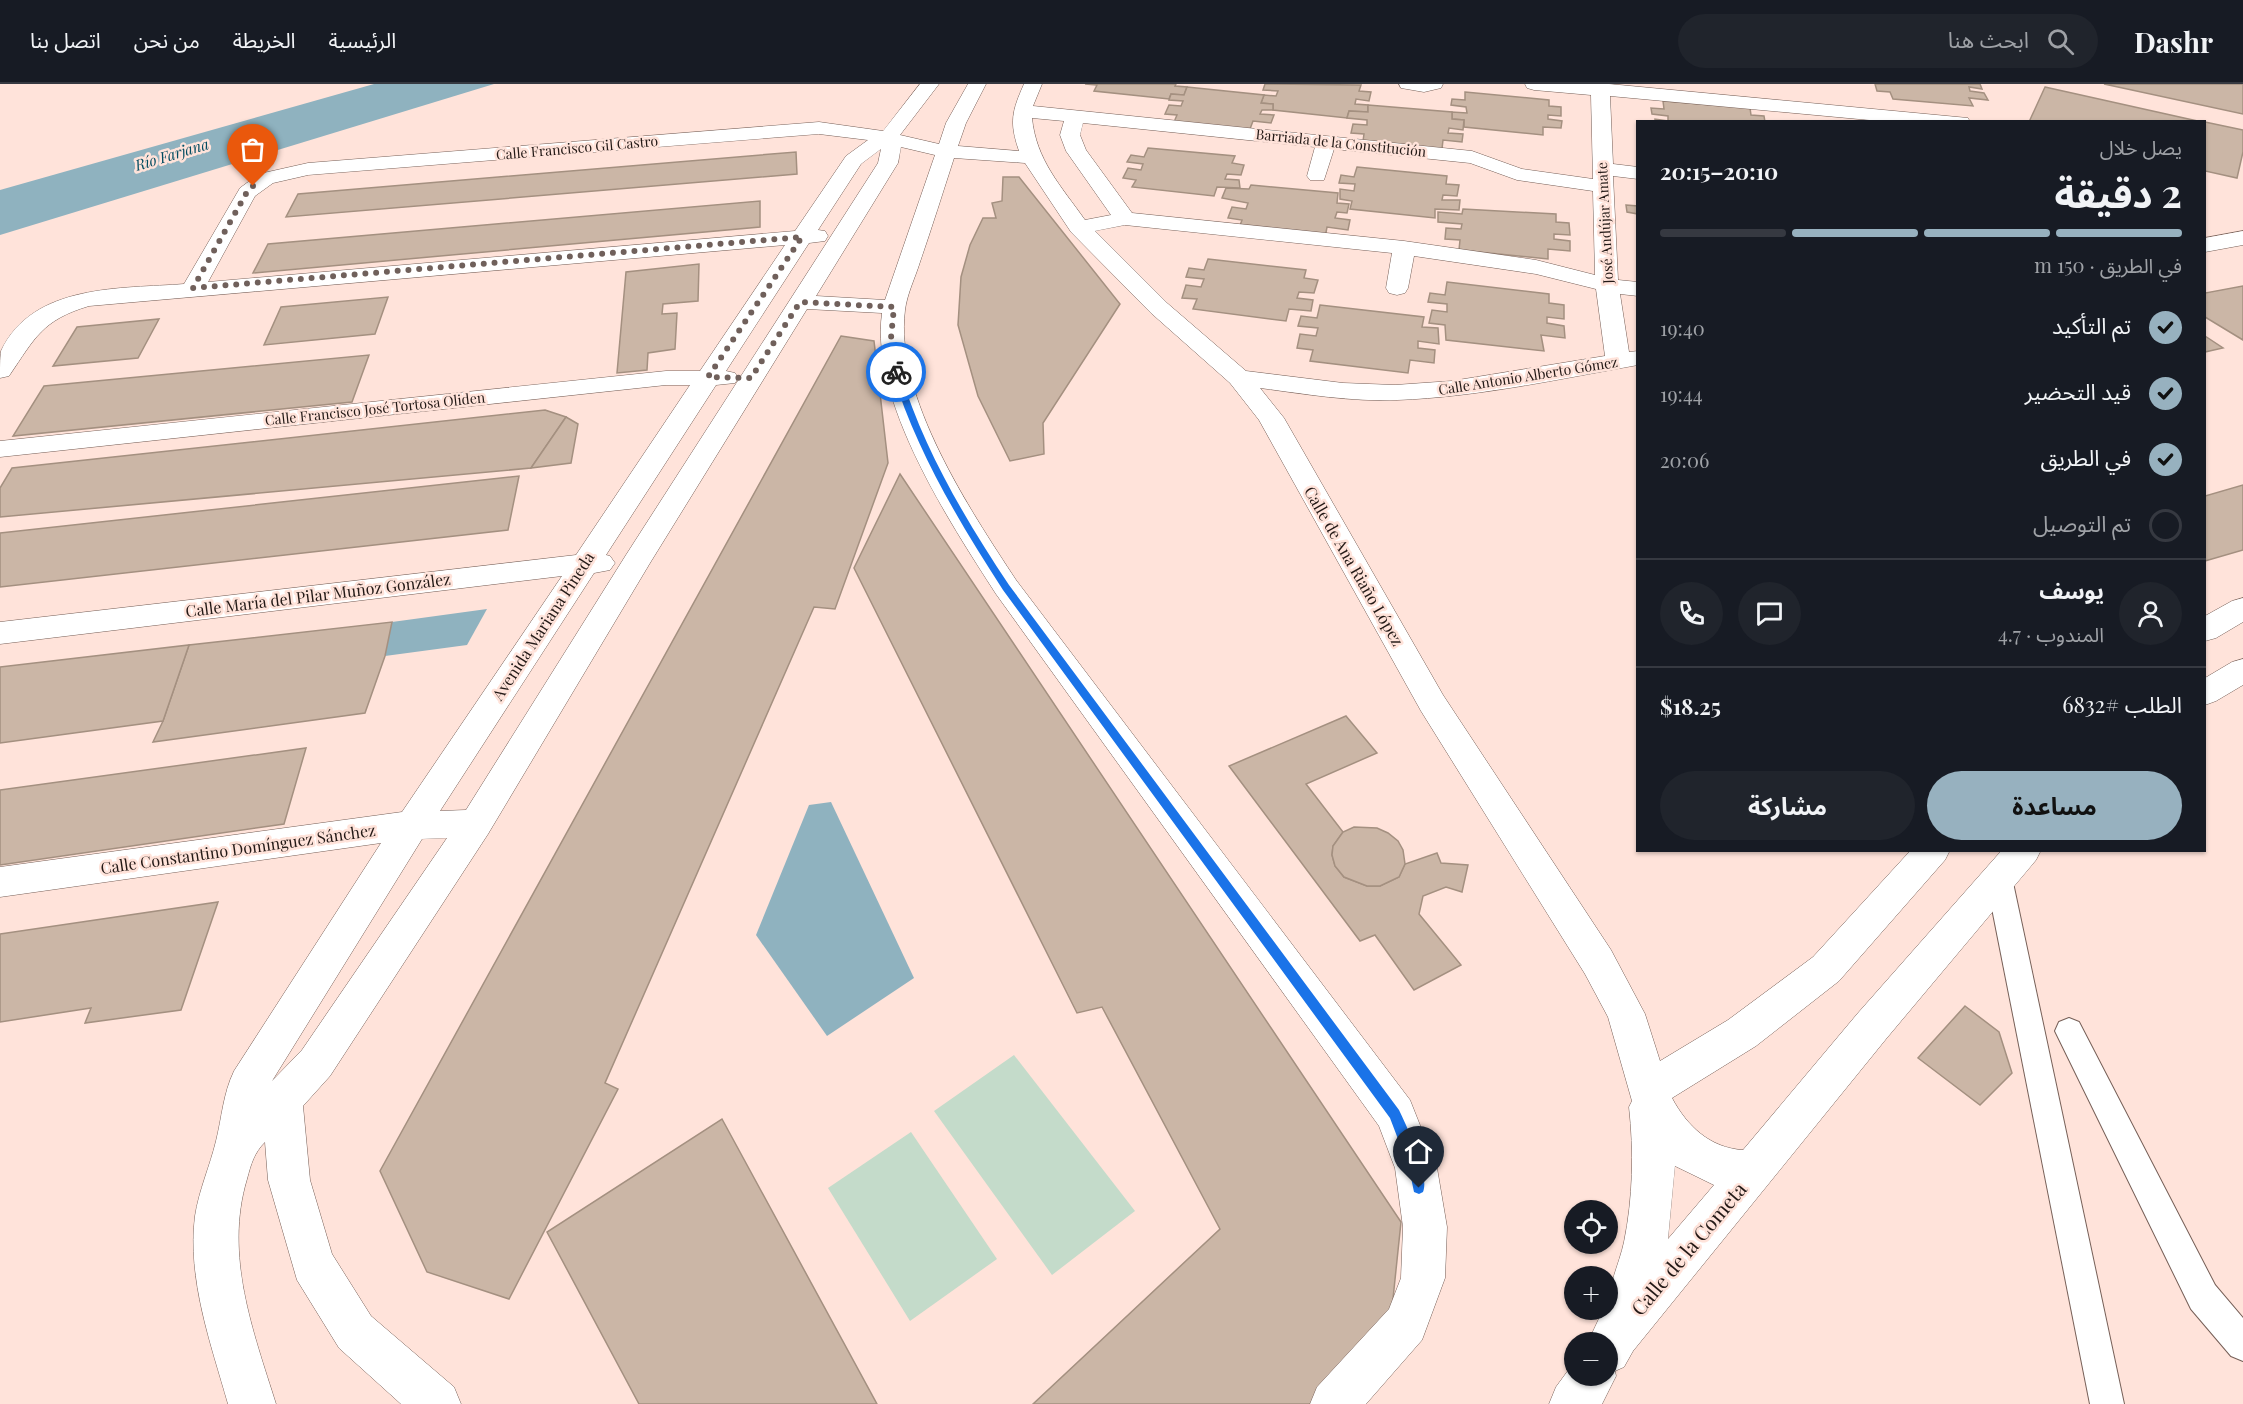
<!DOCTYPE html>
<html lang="ar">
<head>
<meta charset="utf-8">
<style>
	:root { --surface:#171b24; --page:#20242c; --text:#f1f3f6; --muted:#9ea1a6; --line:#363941; --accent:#97b1bf }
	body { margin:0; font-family:"Playfair Display","Noto Sans Arabic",serif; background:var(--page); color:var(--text); direction:rtl; height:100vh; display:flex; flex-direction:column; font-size:22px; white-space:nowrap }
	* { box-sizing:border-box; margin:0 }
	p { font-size:20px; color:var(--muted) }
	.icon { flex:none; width:33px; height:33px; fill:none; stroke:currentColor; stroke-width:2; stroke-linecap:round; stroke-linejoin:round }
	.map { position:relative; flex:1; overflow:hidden; direction:ltr }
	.panel { position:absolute; left:1636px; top:36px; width:570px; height:732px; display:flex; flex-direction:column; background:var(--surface); border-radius:0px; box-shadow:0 2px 4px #0004; direction:rtl }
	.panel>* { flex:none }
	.controls { position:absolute; left:1564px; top:1116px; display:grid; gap:12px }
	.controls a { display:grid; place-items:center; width:54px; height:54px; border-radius:50%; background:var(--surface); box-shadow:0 2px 4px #0004; font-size:30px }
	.pin { position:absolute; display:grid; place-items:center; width:51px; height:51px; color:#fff; margin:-62px -26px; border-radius:50% 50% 50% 0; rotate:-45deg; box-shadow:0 0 6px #0007 }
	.pin .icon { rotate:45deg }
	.courier { position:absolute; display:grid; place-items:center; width:60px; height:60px; margin:-30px; border:4px solid #1a73e8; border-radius:50%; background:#fff; color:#222; box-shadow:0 2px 8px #0007 }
	.overview em { font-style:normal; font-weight:700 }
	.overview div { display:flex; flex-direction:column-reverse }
	.overview { display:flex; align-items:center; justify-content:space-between; height:102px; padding:0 24px }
	h1 { font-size:39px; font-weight:700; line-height:45px }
	.bar { display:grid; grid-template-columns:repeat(4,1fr); gap:9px 6px; align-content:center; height:72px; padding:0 24px }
	.bar i { height:8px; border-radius:4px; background:var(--line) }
	.bar .on { background:var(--accent) }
	.bar p { grid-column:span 4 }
	.line { display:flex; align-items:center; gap:15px; padding:0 24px; border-top:2px solid var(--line) }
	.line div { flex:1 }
	.round { display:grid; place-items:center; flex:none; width:63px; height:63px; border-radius:32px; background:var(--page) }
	ol { padding:0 24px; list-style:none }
	li { display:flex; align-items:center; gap:18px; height:66px }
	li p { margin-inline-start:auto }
	li .icon { padding:6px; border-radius:50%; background:var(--accent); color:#111; stroke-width:4 }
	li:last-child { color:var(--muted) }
	li i { width:33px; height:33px; border:3px solid var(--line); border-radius:50% }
	.cta { display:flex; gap:12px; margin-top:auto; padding:12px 24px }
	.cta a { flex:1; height:69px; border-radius:36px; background:var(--accent); color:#111; font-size:24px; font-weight:700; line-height:69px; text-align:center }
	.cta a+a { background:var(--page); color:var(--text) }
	header { display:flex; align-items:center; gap:36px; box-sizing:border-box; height:84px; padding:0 30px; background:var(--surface); border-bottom:2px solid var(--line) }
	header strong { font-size:28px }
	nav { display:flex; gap:33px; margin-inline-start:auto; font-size:21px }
	.search { width:420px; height:54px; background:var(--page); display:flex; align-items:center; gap:15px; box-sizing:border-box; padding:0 21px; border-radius:33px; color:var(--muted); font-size:22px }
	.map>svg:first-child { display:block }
</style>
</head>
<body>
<header>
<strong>Dashr</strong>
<div class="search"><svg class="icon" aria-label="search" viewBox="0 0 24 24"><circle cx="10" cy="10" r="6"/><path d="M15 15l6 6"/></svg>ابحث هنا</div>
<nav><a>الرئيسية</a><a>الخريطة</a><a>من نحن</a><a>اتصل بنا</a></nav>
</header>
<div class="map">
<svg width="2243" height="1320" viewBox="0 0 2243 1320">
	<rect width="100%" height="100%" fill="#ffe3da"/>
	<g fill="#c4dbca">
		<path d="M1014,971L1135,1127L1052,1191L934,1027Z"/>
		<path d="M911,1048L997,1175L910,1237L828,1104Z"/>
	</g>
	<g fill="#8fb2bf">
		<path d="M374,0H494L0,151V106Z"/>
		<path d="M487,525L467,561L385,572L392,538Z"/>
		<path d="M831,718L914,894L827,952L756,851L809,721Z"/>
	</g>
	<g fill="#cbb6a6" stroke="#a49080" stroke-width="1.5">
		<path d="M1085,0H1176L1175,2L1187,3L1184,11L1171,10L1169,15L1094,7L1097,1Z"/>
		<path d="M1265,0L1361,1L1359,7L1371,8L1369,17L1356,15L1355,20L1368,21V28L1349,27L1347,34L1273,26V20L1261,19L1264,11L1276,12L1278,7L1263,6Z"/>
		<path d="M1875,0H1980L1982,5L1969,3L1970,7L1984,9L1988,16L1969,14L1973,22L1893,15L1890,8L1877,7Z"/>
		<path d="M2104,0H2243V30Z"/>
		<path d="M1187,3L1264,11L1261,19L1273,20V26H1262L1260,30L1274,31L1271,39L1253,37L1250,45L1174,38L1177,31L1165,30L1169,21L1181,22L1183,17L1169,16L1171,10L1184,11Z"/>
		<path d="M2045,3L2202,38H2029Z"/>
		<path d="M1465,8L1549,16V22L1561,23V32L1548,31V35L1562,37L1561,44L1543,43V51L1464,43V36L1452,35V28L1467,29L1466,23L1451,21L1452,15L1465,16Z"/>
		<path d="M1663,17L1750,24L1751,31L1764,32L1765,38H1655V35L1668,37V32L1652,30L1651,24L1664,25Z"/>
		<path d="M1368,21L1452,28V35L1464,36L1463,46L1449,44L1448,49L1463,50L1462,58L1443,56L1442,65L1363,57L1364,50L1351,49L1353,40L1367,41V36L1347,34L1349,27L1368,28Z"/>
		<path d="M2205,38L2243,46V68L2237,94L2205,87Z"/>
		<path d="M1148,64L1235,72L1232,79L1244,81L1241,91L1227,90L1225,95L1239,96L1240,104L1217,103L1214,112L1132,103L1136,96L1123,94L1128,84L1141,86L1143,80L1127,78L1131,71L1144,73Z"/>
		<path d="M796,68L797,90L286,133L298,110Z"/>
		<path d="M1357,83L1447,92L1446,100L1459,101L1457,112L1443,111L1442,116H1460L1459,126L1435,125V134L1350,125L1352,117L1340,115V105L1354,107L1355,100L1339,99L1341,91L1354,93Z"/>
		<path d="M1003,93H1019L1120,220L1043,339L1044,370L1010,377L978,312L958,241L961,193L970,161L983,134H996L992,119L1002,117Z"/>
		<path d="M1251,101L1338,109L1337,119L1349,120L1347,129L1337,128L1335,134L1350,136L1348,146L1327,143L1325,154L1239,144L1242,136L1228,134L1232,123L1246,125L1248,119L1222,114L1226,104L1249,105Z"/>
		<path d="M760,117V143L253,189L268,160Z"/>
		<path d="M1626,121L1638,122V130L1627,128Z"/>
		<path d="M1463,125L1556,130V138L1569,139L1570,151L1554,150V155L1570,157V167L1548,165V175L1459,166L1460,156L1445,155L1446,144L1461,145L1462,140L1438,138V128L1462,130Z"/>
		<path d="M1208,175L1306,186L1304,194L1318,196L1314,209L1299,208L1297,214L1313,216L1311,227L1289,225L1286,237L1193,225L1197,215L1182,214L1186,201L1201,203L1204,195L1186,193L1189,184L1204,186Z"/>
		<path d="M699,180L698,217L663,220L662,230L677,229L675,265L648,269L647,286L617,289L626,188Z"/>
		<path d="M1447,198L1549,210V219L1564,221V235L1547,233V239L1564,242L1565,254L1541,251L1544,267L1446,256L1445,241L1429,239L1432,226L1447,228V220L1428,218L1430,209L1445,211Z"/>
		<path d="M2243,202V256L2205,233V209Z"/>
		<path d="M388,213L375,250L264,261L281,223Z"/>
		<path d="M1320,221L1424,233L1422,243L1438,244L1439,260L1418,257V264L1435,266L1434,279L1410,276L1408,289L1310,277L1313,266L1297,264L1300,250L1316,252L1318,244L1298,242L1301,232L1317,234Z"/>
		<path d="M159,235L138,274L53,282L77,243Z"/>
		<path d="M841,252L874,257L888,379L835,525L814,523L605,999L618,1005L509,1215L427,1188L380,1087Z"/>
		<path d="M2205,252L2223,264L2205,268Z"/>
		<path d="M369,271L352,318L13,352L44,302Z"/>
		<path d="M545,326L566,333L531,384L0,433V404L12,384Z"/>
		<path d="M566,333L578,340L571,379L531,384Z"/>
		<path d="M900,390L1401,1138L1389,1253L1325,1320H1033L1220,1145L1102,923L1077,929L854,484Z"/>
		<path d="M519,392L508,446L0,503V449Z"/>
		<path d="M2243,401V466L2205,477V412Z"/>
		<path d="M392,538L385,572L365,629L153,658L163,637L189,561Z"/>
		<path d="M189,561L163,637L0,659V583Z"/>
		<path d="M1346,632L1377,669L1306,700L1343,748L1333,762L1332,771L1335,782L1344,793L1367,802H1380L1399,793L1405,780L1437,769L1441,779L1468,781L1462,808L1446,803L1423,812L1419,830L1461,881L1414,906L1375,851L1360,857L1229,682Z"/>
		<path d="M306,664L284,740L0,781V706Z"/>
		<path d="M1354,743L1377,744L1388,749L1398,757L1403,766L1405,780L1399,793L1380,802H1367L1344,793L1335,782L1332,771L1333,762L1343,748Z"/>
		<path d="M218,818L181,926L85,939L91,924L0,938V850Z"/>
		<path d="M1965,922L1999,948L2012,989L1980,1021L1918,974Z"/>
		<path d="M722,1035L877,1320H639L547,1148Z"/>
	</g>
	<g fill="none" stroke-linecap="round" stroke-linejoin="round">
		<defs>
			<g id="service">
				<path d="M1999,783L2008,786L2012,794L2124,1320H2090L1986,794L1990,786Z"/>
				<path d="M2069,934L2079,938L2215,1201L2243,1234V1277L2231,1272L2191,1225L2055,947L2059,938Z"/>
			</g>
			<g id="minor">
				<path d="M920,0H939L900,51L939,60L946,39L968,0H986L966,39L958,62L1019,67C1009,38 1012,27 1024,0H1042L1033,22L1472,67L1522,85L1593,95L1591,11L1534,6L1527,4L1525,0H1609L1968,34L1970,38H1891L1610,12L1613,80L1638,83V95L1613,92L1618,196L1638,198V212L1620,210L1629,268L1638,267V281C1559,295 1478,313 1397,316C1352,318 1305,310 1260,304L1284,334L1443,611L1611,866L1645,930L1660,977L1728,936L1813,873L1911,766H1950L1945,776L1839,897L1756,962L1672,1014C1687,1042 1710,1064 1743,1066L1858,929L2002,766H2041L2036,776L1886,955L1633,1267L1624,1283L1615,1287L1616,1292L1602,1320H1549L1556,1303L1575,1277V1292H1608V1258H1588L1603,1226H1608C1608,1201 1619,1181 1624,1158C1633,1114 1634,1067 1629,1023L1632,1017L1608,933L1585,890L1421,627L1259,336L1230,299L1151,229L1071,148L1025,79L954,74C943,108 932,143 920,178C915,194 907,210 905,226C894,312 970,426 1016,496L1410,1016L1437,1084L1447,1143L1445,1194L1422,1256L1366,1320H1310L1317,1303L1389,1225L1401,1194L1403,1143L1395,1084L1379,1042L996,510C949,437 870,317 882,229L807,225L650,479L488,750L330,992L303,1022L310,1096L332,1170L371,1232L454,1303L461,1320H401L339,1264L297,1196L268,1096L265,1058C254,1069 251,1080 247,1095C224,1171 253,1247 276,1320H228C211,1260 187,1195 195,1132C199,1106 210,1082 216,1057C222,1033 223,1010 234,987L381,759L0,813V783L402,728L562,492L0,560V538L576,471L690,301H666L0,373V357L666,287H700L785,161L89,222C42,236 35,254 9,292L0,294C0,286 0,274 1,267C33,199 122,205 184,200L240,104L259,90L308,79L819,38L883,47ZM1032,34L1064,37L1060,51L1066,67L1111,131L1085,136C1061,102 1036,76 1032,34ZM1083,39L1315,63L1307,92L1310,96H1324L1334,65L1470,79L1517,96L1593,107L1595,191L1536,176L1404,157L1132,129L1086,66L1080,51ZM819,50L868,56L846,72L795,147L208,198L255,112L273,99L308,91ZM901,63L935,71L885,216L816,212L898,79ZM881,65L878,79L626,471L466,726L440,727L594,489L610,486L615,479L610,472L606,471L716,301L735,299L738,294L735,289L726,287L809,159L825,157L828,152L825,147L818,146L861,80ZM1125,141L1392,169L1386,204L1389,209L1397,211L1405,209L1408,204L1414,172L1536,190L1596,205L1605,272L1452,297L1395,301L1343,299L1246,287L1167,219L1095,147ZM447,754L302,966L272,997L422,755ZM1675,1082L1714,1101L1668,1155Z"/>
				<path d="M1399,0H1443L1441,4L1424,8L1401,4Z"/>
				<path d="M2243,147V161L2205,168V154Z"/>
				<path d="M2243,514V538L2216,554L2205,557V532L2232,517Z"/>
				<path d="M2243,575V601L2216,617L2205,621V594L2232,578Z"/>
			</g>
		</defs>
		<use href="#service" stroke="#765f57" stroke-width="2"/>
		<use href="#minor" stroke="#765f57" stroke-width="1"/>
		<use href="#service" fill="#fff" fill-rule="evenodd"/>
		<use href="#minor" fill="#fff" fill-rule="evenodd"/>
	</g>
	<path fill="#1a73e8" d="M896,286L900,288C923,364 965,435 1009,501L1399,1026C1407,1043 1430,1091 1423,1108L1419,1110L1414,1108L1409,1084L1390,1034L1003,506C959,438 916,366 892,288Z"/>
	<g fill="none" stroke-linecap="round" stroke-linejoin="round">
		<path stroke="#70605b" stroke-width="6" stroke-dasharray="0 10.8" d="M253,102L247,108L193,204L802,153L708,293L751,294L800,218L894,223L891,254L896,288"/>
	</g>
	<g text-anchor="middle" stroke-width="5" stroke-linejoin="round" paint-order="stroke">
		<g font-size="14" fill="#231916" stroke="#ffe3da">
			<text transform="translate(1341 59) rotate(6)" y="5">Barriada de la Constitución</text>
			<text transform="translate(577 64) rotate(-5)" y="5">Calle Francisco Gil Castro</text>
			<text transform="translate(1605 139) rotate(-93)" y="5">José Andújar Amate</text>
			<text transform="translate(1528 292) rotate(-9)" y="5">Calle Antonio Alberto Gómez</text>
			<text transform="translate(375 325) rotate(-6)" y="5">Calle Francisco José Tortosa Oliden</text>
		</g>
		<g font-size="15" font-style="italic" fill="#004b60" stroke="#ffe3da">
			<text transform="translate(172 71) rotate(-17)" y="5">Río Farjana</text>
		</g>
		<g font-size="16" fill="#231916" stroke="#ffe3da">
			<text transform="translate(1354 482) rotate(60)" y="6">Calle de Ana Riaño López</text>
			<text transform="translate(318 511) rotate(-7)" y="6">Calle María del Pilar Muñoz González</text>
			<text transform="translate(543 542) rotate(-57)" y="6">Avenida Mariana Pineda</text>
			<text transform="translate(238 765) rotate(-8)" y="6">Calle Constantino Domínguez Sánchez</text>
		</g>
		<g font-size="20" fill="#231916" stroke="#ffe3da">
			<text transform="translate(1689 1165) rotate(-50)" y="7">Calle de la Cometa</text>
		</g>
	</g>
</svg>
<div class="controls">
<a><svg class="icon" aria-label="locate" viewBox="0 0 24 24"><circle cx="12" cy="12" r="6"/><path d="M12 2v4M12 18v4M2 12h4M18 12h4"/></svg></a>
<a>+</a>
<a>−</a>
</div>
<div class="pin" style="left:253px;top:102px;background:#ea580c"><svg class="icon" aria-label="bag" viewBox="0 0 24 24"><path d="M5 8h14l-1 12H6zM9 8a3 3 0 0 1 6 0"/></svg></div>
<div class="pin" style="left:1419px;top:1104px;background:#1f2937"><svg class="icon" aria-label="home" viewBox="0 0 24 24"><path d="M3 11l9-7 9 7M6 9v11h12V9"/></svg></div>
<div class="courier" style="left:896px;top:288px"><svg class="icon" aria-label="bike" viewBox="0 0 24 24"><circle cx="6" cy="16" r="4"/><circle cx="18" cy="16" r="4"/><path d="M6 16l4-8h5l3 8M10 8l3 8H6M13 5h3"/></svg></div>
<section class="panel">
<div class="overview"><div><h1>2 دقيقة</h1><p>يصل خلال</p></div><em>20:10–20:15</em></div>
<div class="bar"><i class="on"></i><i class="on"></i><i class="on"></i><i></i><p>في الطريق · 150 m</p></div>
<ol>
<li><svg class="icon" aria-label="check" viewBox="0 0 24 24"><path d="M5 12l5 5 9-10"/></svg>تم التأكيد<p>19:40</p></li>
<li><svg class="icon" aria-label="check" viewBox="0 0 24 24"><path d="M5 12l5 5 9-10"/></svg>قيد التحضير<p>19:44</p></li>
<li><svg class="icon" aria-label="check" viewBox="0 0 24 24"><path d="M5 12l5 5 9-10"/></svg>في الطريق<p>20:06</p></li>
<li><i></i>تم التوصيل</li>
</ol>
<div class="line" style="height:108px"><a class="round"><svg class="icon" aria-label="person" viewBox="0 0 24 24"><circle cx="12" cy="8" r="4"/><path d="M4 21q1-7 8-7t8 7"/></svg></a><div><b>يوسف</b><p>المندوب · 4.7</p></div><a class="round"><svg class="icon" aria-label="chat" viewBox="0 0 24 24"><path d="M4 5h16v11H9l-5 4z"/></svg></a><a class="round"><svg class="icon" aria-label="phone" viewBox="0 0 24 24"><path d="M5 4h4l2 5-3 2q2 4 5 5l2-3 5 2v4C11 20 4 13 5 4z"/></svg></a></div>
<div class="line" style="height:78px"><div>الطلب #6832</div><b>$18.25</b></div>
<div class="cta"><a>مساعدة</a><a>مشاركة</a></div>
</section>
</div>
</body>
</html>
